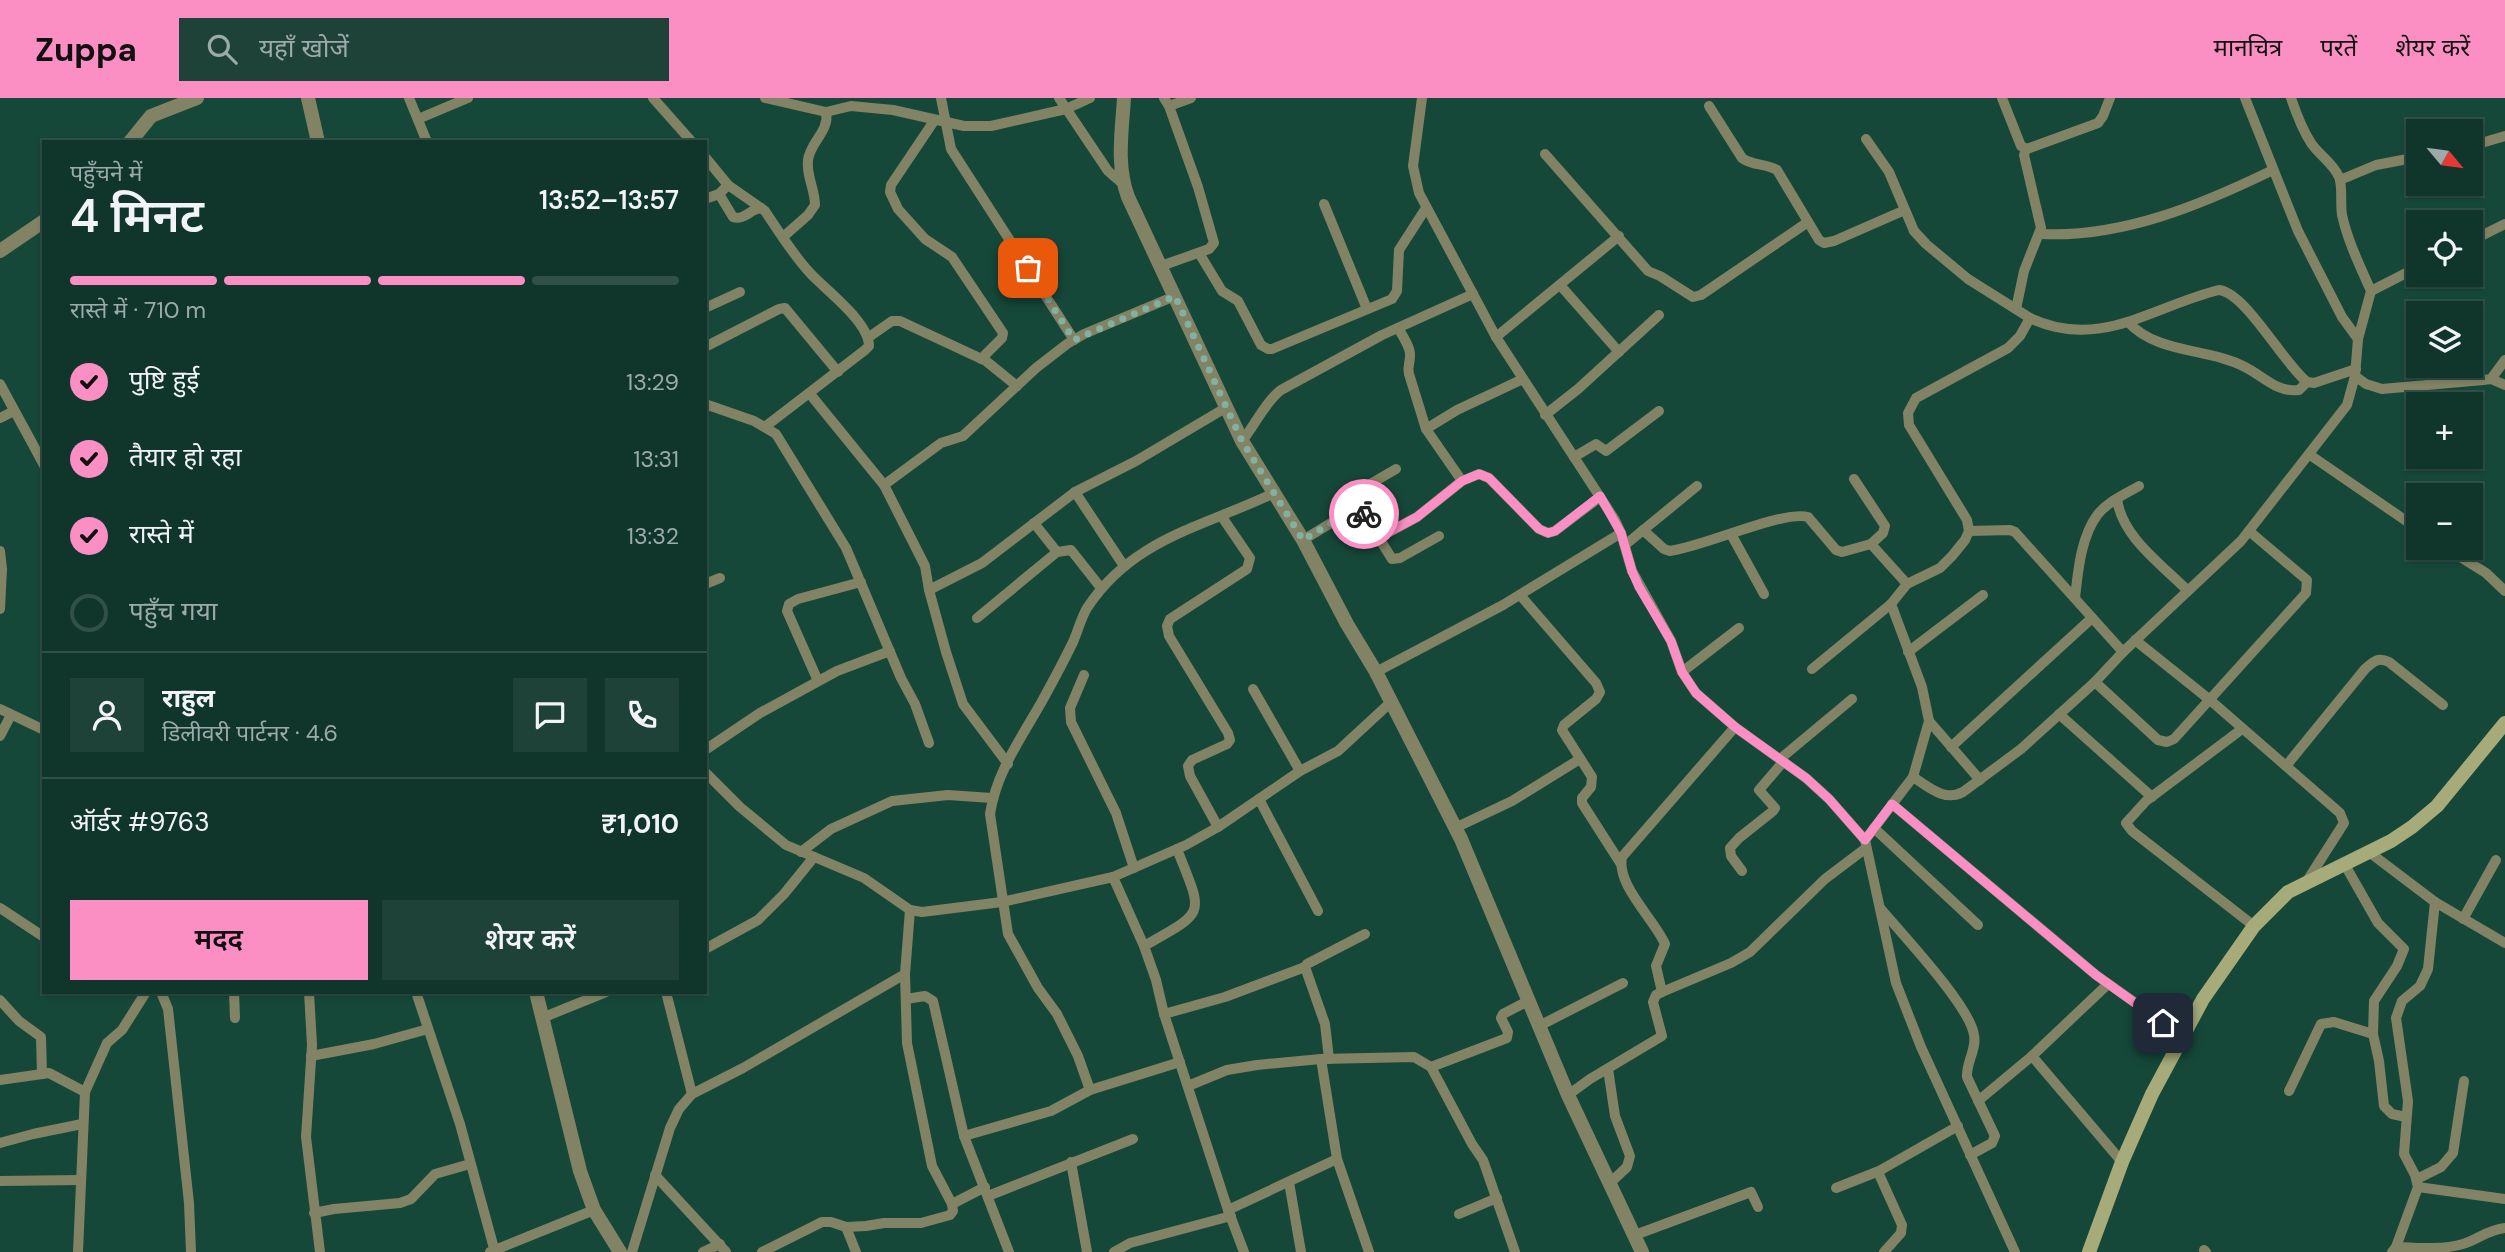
<!DOCTYPE html>
<html lang="hi">
<head>
<meta charset="utf-8">
<style>
	:root { --surface:#10362c; --page:#1e4138; --text:#f1f3f6; --muted:#9caba9; --line:#305048; --accent:#fb8fc3 }
	body { margin:0; font-family:"DM Sans","Noto Sans Devanagari",sans-serif; background:var(--page); color:var(--text); height:100vh; display:flex; flex-direction:column; font-size:26px; white-space:nowrap }
	* { box-sizing:border-box; margin:0 }
	p { font-size:23px; color:var(--muted) }
	.icon { flex:none; width:38px; height:38px; fill:none; stroke:currentColor; stroke-width:2; stroke-linecap:round; stroke-linejoin:round }
	.map { position:relative; flex:1; overflow:hidden }
	.side { position:absolute; left:42px; top:42px; width:665px; height:854px; display:flex; flex-direction:column; background:var(--surface); border-radius:0px; box-shadow:0 2px 5px #0004,0 0 0 2px var(--line) }
	.side>* { flex:none }
	.needle { width:46px; rotate:119deg }
	.controls { position:absolute; left:2406px; top:21px; display:grid; gap:14px }
	.controls a { display:grid; place-items:center; width:77px; height:77px; border-radius:0px; background:var(--surface); box-shadow:0 2px 5px #0004,0 0 0 2px var(--line); font-size:35px }
	.pin { position:absolute; display:grid; place-items:center; width:60px; height:60px; color:#fff; margin:-30px; border-radius:14px; box-shadow:0 4px 10px #0006 }
	.courier { position:absolute; display:grid; place-items:center; width:70px; height:70px; margin:-35px; border:5px solid #fb8fc3; border-radius:50%; background:#fff; color:#222; box-shadow:0 2px 9px #0007 }
	.headline em { font-style:normal; font-weight:600 }
	.headline div { display:flex; flex-direction:column-reverse }
	.headline { display:flex; align-items:center; justify-content:space-between; height:119px; padding:0 28px }
	h1 { font-size:46px; font-weight:600; line-height:52px }
	.bar { display:grid; grid-template-columns:repeat(4,1fr); gap:10px 7px; align-content:center; height:84px; padding:0 28px }
	.bar i { height:9px; border-radius:5px; background:var(--line) }
	.bar .current { background:var(--accent) }
	.bar p { grid-column:span 4 }
	.line { display:flex; align-items:center; gap:18px; padding:0 28px; border-top:2px solid var(--line) }
	.line div { flex:1 }
	.round { display:grid; place-items:center; flex:none; width:74px; height:74px; border-radius:0px; background:var(--page) }
	ol { padding:0 28px; list-style:none }
	li { display:flex; align-items:center; gap:21px; height:77px }
	li p { margin-inline-start:auto }
	li .icon { padding:7px; border-radius:50%; background:var(--accent); color:#111; stroke-width:4 }
	li:last-child { color:var(--muted) }
	li i { width:38px; height:38px; border:4px solid var(--line); border-radius:50% }
	.action { display:flex; gap:14px; margin-top:auto; padding:14px 28px }
	.action a { flex:1; height:80px; border-radius:0px; background:var(--accent); color:#111; font-size:28px; font-weight:600; line-height:80px; text-align:center }
	.action a+a { background:var(--page); color:var(--text) }
	header { display:flex; align-items:center; gap:42px; box-sizing:border-box; height:98px; padding:0 35px; background:var(--accent); color:#111 }
	header strong { font-size:33px }
	nav { display:flex; gap:38px; margin-inline-start:auto; font-size:24px }
	.search { width:490px; height:63px; background:var(--page); display:flex; align-items:center; gap:18px; box-sizing:border-box; padding:0 24px; border-radius:0px; color:var(--muted); font-size:26px }
	.map>svg:first-child { display:block }
</style>
</head>
<body>
<header>
<strong>Zuppa</strong>
<div class="search"><svg class="icon" aria-label="search" viewBox="0 0 24 24"><circle cx="10" cy="10" r="6"/><path d="M15 15l6 6"/></svg>यहाँ खोजें</div>
<nav><a>मानचित्र</a><a>परतें</a><a>शेयर करें</a></nav>
</header>
<div class="map">
<svg width="2505" height="1154" viewBox="0 0 2505 1154">
	<rect width="100%" height="100%" fill="#16483a"/>
	<g fill="none" stroke-linecap="round" stroke-linejoin="round">
		<g stroke="#828365" stroke-width="10">
			<path d="M409,0L427,44"/>
			<path d="M653,0L692,44"/>
			<path d="M765,0L826,14L851,8L893,12L964,28H991L1066,11L1090,0"/>
			<path d="M941,0L951,51L1074,242"/>
			<path d="M1059,0L1108,73L1123,86"/>
			<path d="M2002,0L2021,48L2027,51L2098,25L2103,18L2110,0"/>
			<path d="M2245,0L2298,133L2342,219L2358,241"/>
			<path d="M1169,8L1191,0"/>
			<path d="M1709,8L1742,60C1752,68 1766,65 1777,72L1819,142L1824,145L1834,143L1905,112"/>
			<path d="M418,21L468,0"/>
			<path d="M934,23L891,87L890,94L898,111L925,141L952,159L1003,235L1002,240L981,261"/>
			<path d="M1866,41L1889,74L1914,133L1926,146L1968,181L2030,220"/>
			<path d="M2471,48L2505,38"/>
			<path d="M1545,56L1648,173L1660,178L1693,199L1701,197L1808,124"/>
			<path d="M705,59L728,87L719,96L705,101"/>
			<path d="M2340,82L2376,67L2418,59"/>
			<path d="M728,87L761,110"/>
			<path d="M719,96L733,119C744,123 750,111 761,110L765,113C779,134 793,157 811,176C827,193 869,224 869,248L865,252L766,328"/>
			<path d="M1324,106L1367,211"/>
			<path d="M2041,136C2122,140 2201,107 2273,72"/>
			<path d="M783,139L808,117L815,107C815,91 806,78 808,62C810,44 830,33 826,14"/>
			<path d="M2471,143L2505,126"/>
			<path d="M1199,155L1222,193L1238,203L1261,247L1268,251H1272L1392,201L1397,193L1399,152L1426,110"/>
			<path d="M1161,168L1209,151L1214,145L1198,89L1169,8L1164,0"/>
			<path d="M1560,187L1619,254"/>
			<path d="M2371,193L2418,169"/>
			<path d="M705,210L740,194"/>
			<path d="M2016,211L2024,173L2041,130L2024,57L2026,51"/>
			<path d="M2128,224C2157,256 2209,250 2245,269C2263,278 2277,295 2299,292L2307,284"/>
			<path d="M1398,230C1402,237 1411,250 1410,258C1410,266 1407,268 1409,276L1426,331L1462,383"/>
			<path d="M869,239L892,223H900L986,263L1017,288"/>
			<path d="M1496,239L1619,138"/>
			<path d="M705,249L779,211L785,210L838,274"/>
			<path d="M2355,278L2366,286L2382,291L2483,282L2491,281L2505,262"/>
			<path d="M2491,281L2505,287"/>
			<path d="M0,286L44,367"/>
			<path d="M810,296L884,387L925,468L929,492L946,554L963,606L1008,666"/>
			<path d="M705,306L754,323L776,336L846,450L901,580L915,606L929,645"/>
			<path d="M1545,317L1578,291L1659,217"/>
			<path d="M0,320L14,313"/>
			<path d="M1426,331L1457,312L1523,281"/>
			<path d="M1242,343C1255,327 1266,303 1281,292L1382,237L1473,196"/>
			<path d="M2310,357L2418,431"/>
			<path d="M1574,359L1596,346L1606,353L1659,313"/>
			<path d="M1854,381L1885,428L1883,435L1871,446"/>
			<path d="M884,387L941,345L963,338L1036,270L1067,246L1084,236L1175,198"/>
			<path d="M2117,401C2122,439 2161,466 2187,492"/>
			<path d="M1359,408L1392,461L1400,460L1439,438"/>
			<path d="M1034,425L1057,454"/>
			<path d="M1643,432L1664,451L1670,453C1703,449 1783,412 1808,419L1836,452L1842,454L1871,446L1907,486"/>
			<path d="M1969,433L2010,432L2015,434L2123,554"/>
			<path d="M1621,435L1632,473L1671,543L1682,574L1696,595L1735,629L1806,680L1829,701L1865,742L1913,679C1929,689 1944,704 1963,694L2021,651L2095,584L2123,554L2241,443L2347,307L2355,278L2358,241L2371,193C2360,168 2348,144 2342,117C2340,105 2343,89 2339,79C2333,65 2319,57 2311,45C2302,31 2296,15 2291,0"/>
			<path d="M1731,436L1764,496"/>
			<path d="M1378,440L1417,419L1462,383L1479,376L1489,380L1539,431L1548,435L1555,433L1600,399"/>
			<path d="M1303,442L1359,408L1357,397L1360,392L1396,371"/>
			<path d="M1625,447L1697,388"/>
			<path d="M2446,450L2486,475L2505,493"/>
			<path d="M0,453L2,471L0,511"/>
			<path d="M1124,468L1075,394L1136,363L1227,309"/>
			<path d="M705,486L720,480"/>
			<path d="M929,492L982,465L1075,394"/>
			<path d="M1520,497L1596,585L1600,594L1596,601L1564,627L1562,632L1592,679L1591,689L1582,700V705L1621,766"/>
			<path d="M2075,500C2078,473 2081,438 2098,416C2109,403 2125,396 2139,388"/>
			<path d="M977,520L1057,454L1071,452L1101,490"/>
			<path d="M2135,542L2210,602L2340,715L2344,725L2307,783"/>
			<path d="M1908,554L1983,497"/>
			<path d="M1812,571L1891,506"/>
			<path d="M1376,574L1503,507L1621,435L1615,422L1496,239L1419,95L1413,68L1422,0"/>
			<path d="M1682,574L1739,530"/>
			<path d="M1084,577L1070,610L1071,624L1116,715L1134,770"/>
			<path d="M818,583L787,513L789,506L798,501L861,484"/>
			<path d="M2095,584L2158,642L2167,644L2174,641L2306,495L2307,482L2249,433"/>
			<path d="M1253,591L1300,673"/>
			<path d="M0,611L44,632"/>
			<path d="M2059,616L2152,699"/>
			<path d="M1929,623L1980,682"/>
			<path d="M2242,631L2146,703L2126,725L2132,733L2254,828"/>
			<path d="M0,638L11,617"/>
			<path d="M1951,649L2092,520"/>
			<path d="M705,652L760,615L837,573L890,553"/>
			<path d="M1780,661L1852,601"/>
			<path d="M2286,668L2365,571C2374,563 2378,559 2389,564L2443,607"/>
			<path d="M705,674L740,709L786,747L864,780L910,812L922,814L1002,804L1113,779L1186,747L1218,729L1300,673L1338,653L1391,604"/>
			<path d="M1913,679L1929,623L1922,589L1891,506L1907,486L1940,470L1952,458L1965,442L1969,433L1967,422L1909,327L1908,315L1916,300L2008,250L2020,238L2030,220C2100,253 2153,208 2219,192C2246,195 2283,265 2307,284L2314,285L2356,271"/>
			<path d="M1259,701L1318,813"/>
			<path d="M1892,706L2096,877L2182,938"/>
			<path d="M1218,729L1190,678L1188,668L1192,662L1227,646L1230,642L1228,635L1169,538L1167,528L1170,521L1247,471L1250,460L1222,419"/>
			<path d="M1455,730L1512,703L1580,661"/>
			<path d="M1874,730L1978,827"/>
			<path d="M1865,742L1896,885L1921,949L2015,1154"/>
			<path d="M801,754L831,731L892,703L948,697L992,700"/>
			<path d="M2369,754L2435,804L2505,845"/>
			<path d="M2345,767L2378,825L2404,851L2397,868L2374,903L2373,936L2379,963L2384,1008L2392,1016L2406,1019"/>
			<path d="M1742,773L1731,758L1730,750L1739,740L1773,713L1775,710L1759,692L1783,664"/>
			<path d="M1113,779L1144,848L1156,882L1164,916L1228,1112L1244,1154"/>
			<path d="M0,810L44,839"/>
			<path d="M1880,810C1901,835 1970,908 1974,937C1977,951 1966,964 1967,979L1995,1038L1992,1045L1970,1057"/>
			<path d="M910,812L905,876L907,945L932,1068L952,1106L985,1089"/>
			<path d="M2463,821L2496,762"/>
			<path d="M1144,848C1208,812 1203,818 1177,751"/>
			<path d="M705,851L758,822L784,796L814,759"/>
			<path d="M161,894L168,911L189,1105L191,1154"/>
			<path d="M234,894L235,920"/>
			<path d="M309,894L312,947L306,1039L320,1154"/>
			<path d="M416,894L460,1026L495,1154"/>
			<path d="M666,894L692,996"/>
			<path d="M1662,894L1731,865L1750,854L1825,781L1866,750"/>
			<path d="M906,901L925,898L933,903L964,1038L1009,1154"/>
			<path d="M0,902L19,923L41,939L42,976"/>
			<path d="M1164,916L1225,899L1305,869"/>
			<path d="M542,920L606,894"/>
			<path d="M1539,928L1623,885"/>
			<path d="M311,958L374,946L428,931"/>
			<path d="M2032,958L2122,1064"/>
			<path d="M1321,961L1337,1061L1369,1154"/>
			<path d="M1329,961L1325,926L1305,869L1307,866L1365,836"/>
			<path d="M1431,969L1472,1046L1483,1062L1515,1154"/>
			<path d="M1608,971L1615,1018L1630,1058L1627,1069L1610,1085"/>
			<path d="M0,982L49,975L85,994"/>
			<path d="M1188,988L1227,972L1257,967L1321,961L1414,959L1431,969L1507,940L1508,934L1501,920L1503,916L1528,903"/>
			<path d="M1090,992L1078,958L1057,916L1038,890L1008,836L990,716C996,675 1021,640 1041,605C1052,585 1063,565 1073,544C1078,533 1081,520 1087,510C1133,440 1203,429 1274,395"/>
			<path d="M2289,993L2321,926L2334,924L2373,936"/>
			<path d="M1568,997L1590,981L1662,938L1653,904L1656,897L1662,894L1656,868L1665,846C1654,821 1616,787 1622,759L1735,629"/>
			<path d="M1978,1003L2032,958L2108,886"/>
			<path d="M964,1038L1051,1013L1090,992L1180,964"/>
			<path d="M0,1045L33,1036L82,1026"/>
			<path d="M1071,1064L1087,1154"/>
			<path d="M1878,1074L1902,1127L1901,1135L1884,1154"/>
			<path d="M655,1077L726,1154"/>
			<path d="M2417,1081L2441,1069L2453,1055L2464,983"/>
			<path d="M0,1083L80,1082"/>
			<path d="M1289,1084L1301,1154"/>
			<path d="M2418,1089L2505,1101"/>
			<path d="M1836,1090L1879,1073L1958,1028"/>
			<path d="M988,1098L1133,1041"/>
			<path d="M1228,1112L1337,1061"/>
			<path d="M314,1115L334,1111L400,1105L411,1101L435,1076L470,1066"/>
			<path d="M1459,1116L1497,1100"/>
			<path d="M846,1129L856,1154"/>
			<path d="M1635,1137L1751,1094L1758,1109"/>
			<path d="M2396,1149C2417,1150 2443,1152 2463,1146C2479,1141 2487,1132 2505,1130"/>
			<path d="M2204,1152L2206,1154"/>
			<path d="M78,1154L85,994L107,945L122,932L146,894"/>
			<path d="M490,1154L594,1112"/>
			<path d="M632,1154L670,1030L679,1011L692,996L743,970L905,876"/>
			<path d="M703,1154L720,1146"/>
			<path d="M762,1154L822,1124H831L846,1129L866,1128L884,1125H921L950,1117L953,1113L952,1106"/>
			<path d="M1114,1154L1130,1145L1231,1118"/>
			<path d="M2392,1154L2396,1149L2418,1089L2415,1077L2404,1056L2408,1003L2396,920L2402,903L2420,888L2428,871L2435,804"/>
		</g>
		<g stroke="#828365" stroke-width="14">
			<path d="M308,0L318,44"/>
			<path d="M1124,0C1122,33 1116,67 1128,99L1242,343L1303,442L1347,526L1376,574L1461,741L1568,997L1642,1154"/>
			<path d="M130,44L151,18L197,0"/>
			<path d="M0,153L44,123"/>
			<path d="M536,894L580,1073L594,1112L620,1154"/>
		</g>
		<path stroke="#a7aa79" stroke-width="14" d="M2089,1154L2122,1064L2152,996L2203,901L2254,828L2288,794L2391,743L2412,729L2437,708L2505,625"/>
	</g>
	<g fill="none" stroke-linecap="round" stroke-linejoin="round">
		<path stroke="#83b1a1" stroke-width="7" stroke-dasharray="0 12.6" d="M1028,170L1074,242L1175,198L1242,343L1303,442L1359,408L1364,416"/>
		<path stroke="#fb8fc3" stroke-width="9" d="M1364,416L1378,440L1417,419L1462,383L1479,376L1489,380L1539,431L1548,435L1555,433L1600,398L1621,435L1632,473L1639,489L1671,543L1682,574L1696,595L1735,629L1806,680L1829,701L1865,742L1892,706L2096,877L2163,925"/>
	</g>
</svg>
<div class="controls">
<a><svg class="needle" viewBox="-14 -14 28 28"><path d="M0-13l5 13h-10z" fill="#e53935"/><path d="M0 13l5-13h-10z" fill="#9caba9"/></svg></a>
<a><svg class="icon" aria-label="locate" viewBox="0 0 24 24"><circle cx="12" cy="12" r="6"/><path d="M12 2v4M12 18v4M2 12h4M18 12h4"/></svg></a>
<a><svg class="icon" aria-label="layers" viewBox="0 0 24 24"><path d="M12 4l9 5-9 5-9-5zM3 14l9 5 9-5"/></svg></a>
<a>+</a>
<a>−</a>
</div>
<div class="pin" style="left:1028px;top:170px;background:#ea580c"><svg class="icon" aria-label="bag" viewBox="0 0 24 24"><path d="M5 8h14l-1 12H6zM9 8a3 3 0 0 1 6 0"/></svg></div>
<div class="pin" style="left:2163px;top:925px;background:#1f2937"><svg class="icon" aria-label="home" viewBox="0 0 24 24"><path d="M3 11l9-7 9 7M6 9v11h12V9"/></svg></div>
<div class="courier" style="left:1364px;top:416px"><svg class="icon" aria-label="bike" viewBox="0 0 24 24"><circle cx="6" cy="16" r="4"/><circle cx="18" cy="16" r="4"/><path d="M6 16l4-8h5l3 8M10 8l3 8H6M13 5h3"/></svg></div>
<section class="side">
<div class="headline"><div><h1>4 मिनट</h1><p>पहुँचने में</p></div><em>13:52–13:57</em></div>
<div class="bar"><i class="current"></i><i class="current"></i><i class="current"></i><i></i><p>रास्ते में · 710 m</p></div>
<ol>
<li><svg class="icon" aria-label="check" viewBox="0 0 24 24"><path d="M5 12l5 5 9-10"/></svg>पुष्टि हुई<p>13:29</p></li>
<li><svg class="icon" aria-label="check" viewBox="0 0 24 24"><path d="M5 12l5 5 9-10"/></svg>तैयार हो रहा<p>13:31</p></li>
<li><svg class="icon" aria-label="check" viewBox="0 0 24 24"><path d="M5 12l5 5 9-10"/></svg>रास्ते में<p>13:32</p></li>
<li><i></i>पहुँच गया</li>
</ol>
<div class="line" style="height:126px"><a class="round"><svg class="icon" aria-label="person" viewBox="0 0 24 24"><circle cx="12" cy="8" r="4"/><path d="M4 21q1-7 8-7t8 7"/></svg></a><div><b>राहुल</b><p>डिलीवरी पार्टनर · 4.6</p></div><a class="round"><svg class="icon" aria-label="chat" viewBox="0 0 24 24"><path d="M4 5h16v11H9l-5 4z"/></svg></a><a class="round"><svg class="icon" aria-label="phone" viewBox="0 0 24 24"><path d="M5 4h4l2 5-3 2q2 4 5 5l2-3 5 2v4C11 20 4 13 5 4z"/></svg></a></div>
<div class="line" style="height:91px"><div>ऑर्डर #9763</div><b>₹1,010</b></div>
<div class="action"><a>मदद</a><a>शेयर करें</a></div>
</section>
</div>
</body>
</html>
